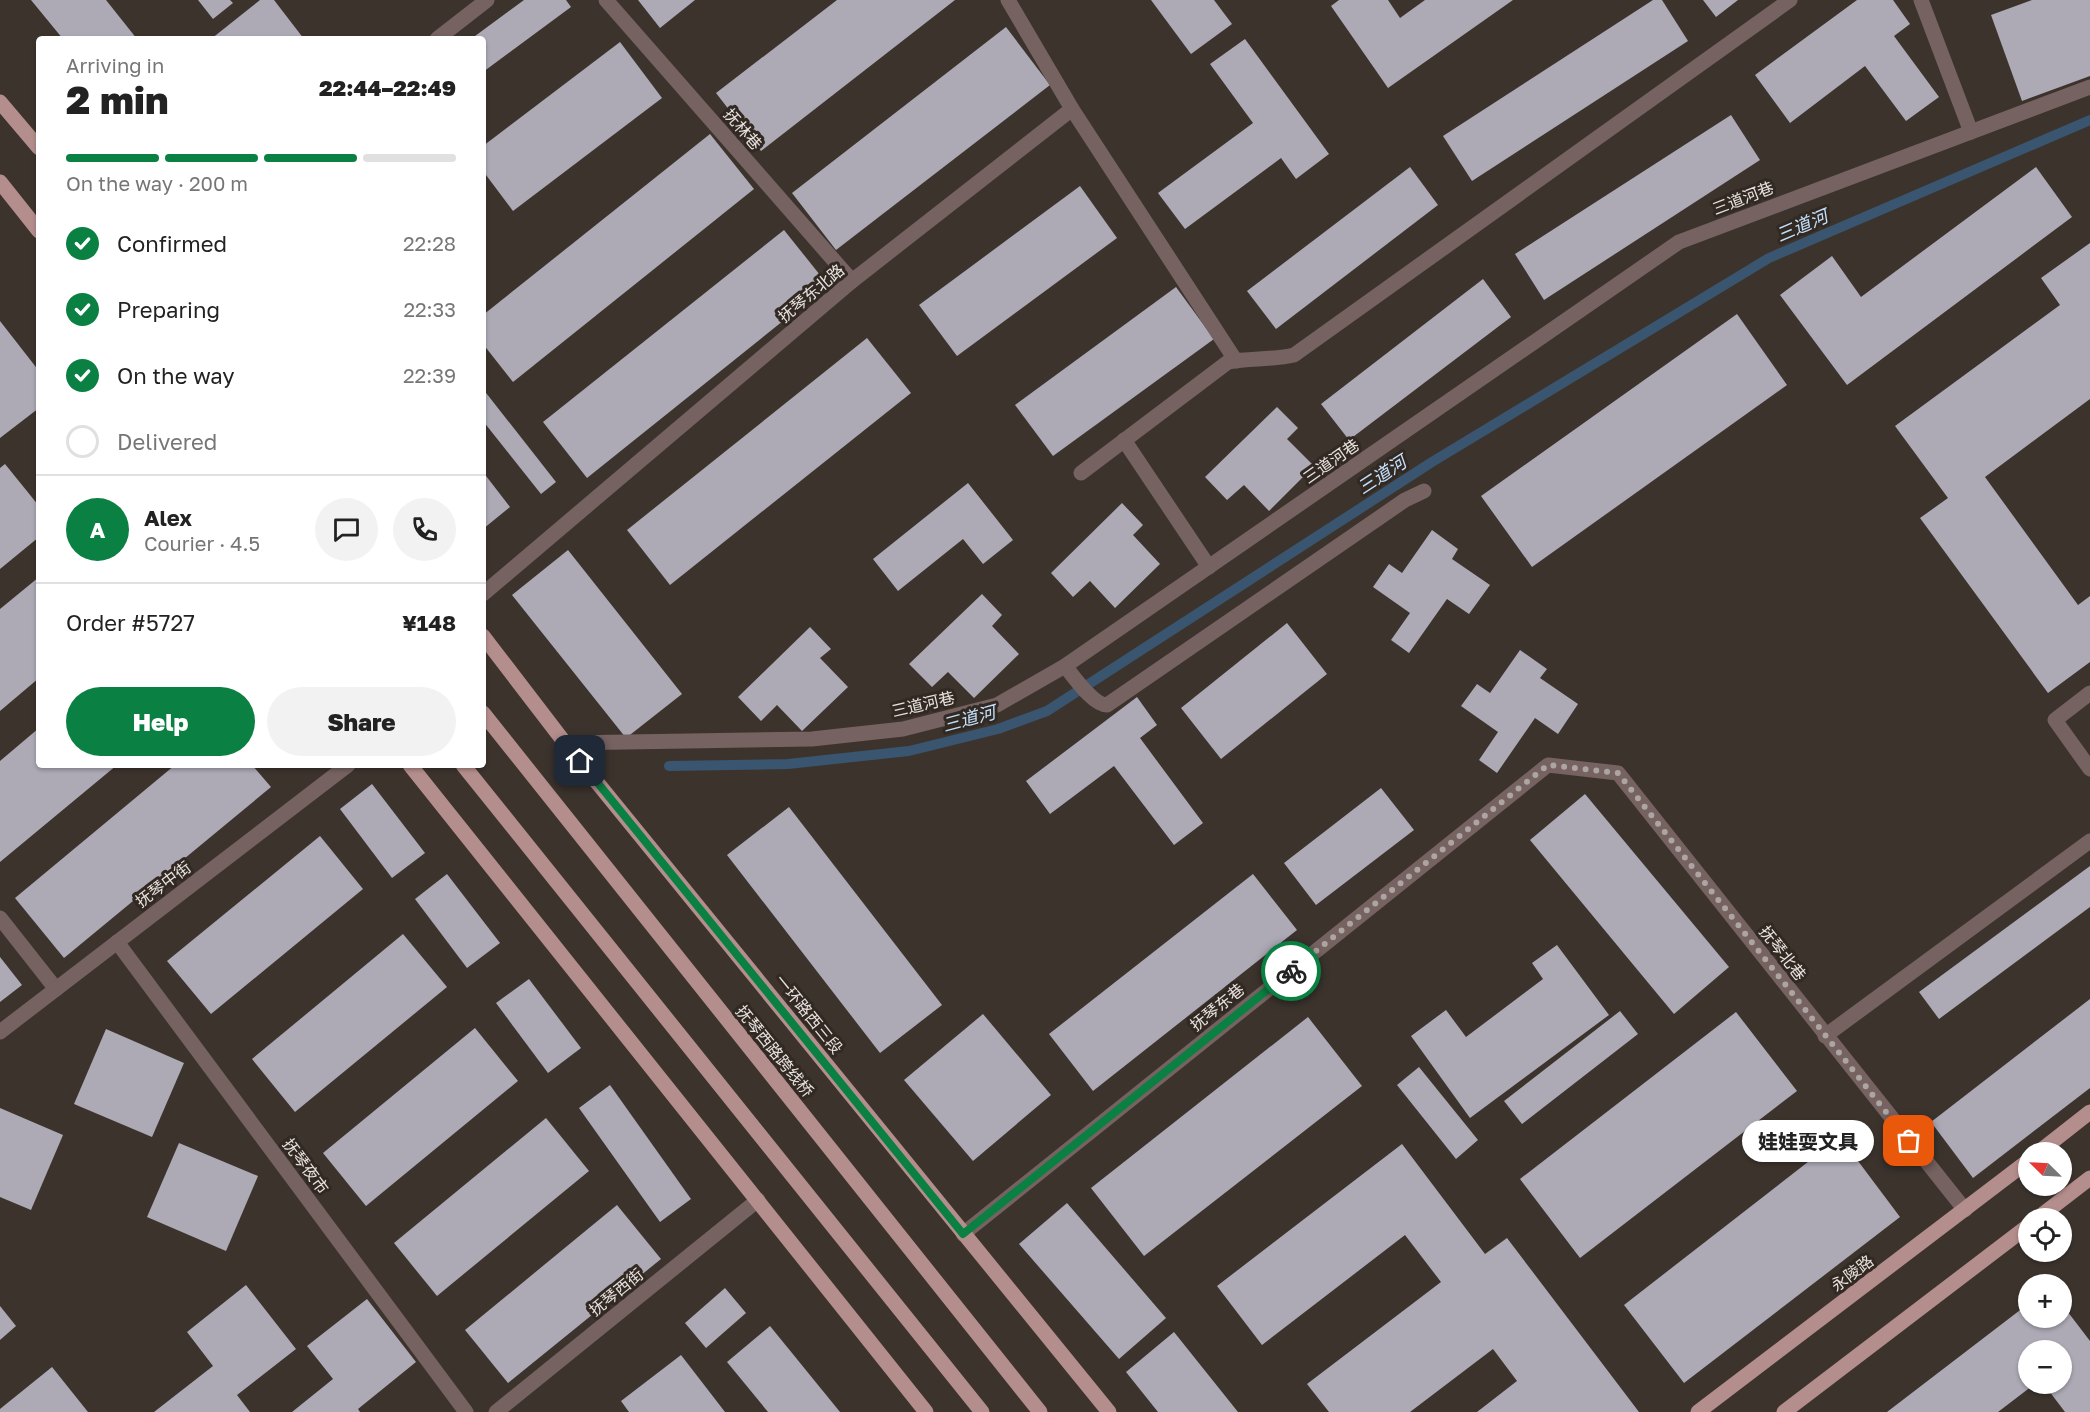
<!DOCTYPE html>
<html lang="en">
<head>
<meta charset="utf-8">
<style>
	:root { --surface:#fff; --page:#f2f2f2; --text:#222; --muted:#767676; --line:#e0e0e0; --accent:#0b8043 }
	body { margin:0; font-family:"Golos Text","Noto Sans SC",sans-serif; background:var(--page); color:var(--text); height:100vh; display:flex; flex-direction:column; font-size:22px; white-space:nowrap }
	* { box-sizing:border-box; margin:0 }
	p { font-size:20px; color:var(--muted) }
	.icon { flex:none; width:33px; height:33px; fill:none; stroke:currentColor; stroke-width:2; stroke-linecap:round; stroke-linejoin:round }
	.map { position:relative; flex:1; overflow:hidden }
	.details { position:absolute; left:36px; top:36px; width:450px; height:732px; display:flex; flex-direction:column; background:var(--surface); border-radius:6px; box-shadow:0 2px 4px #0004 }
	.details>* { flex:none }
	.needle { width:39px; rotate:294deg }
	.controls { position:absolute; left:2018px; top:1142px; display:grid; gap:12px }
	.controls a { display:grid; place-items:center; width:54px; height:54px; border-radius:50%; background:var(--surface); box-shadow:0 2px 4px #0004; font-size:30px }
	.pin { position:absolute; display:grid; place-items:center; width:51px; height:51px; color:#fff; margin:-26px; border-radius:12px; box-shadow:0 3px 9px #0006 }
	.courier { position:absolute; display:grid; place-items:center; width:60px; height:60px; margin:-30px; border:4px solid #0b8043; border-radius:50%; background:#fff; color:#222; box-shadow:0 2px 8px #0007 }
	.bubble { position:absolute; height:42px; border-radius:21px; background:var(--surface); box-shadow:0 2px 4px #0004; font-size:20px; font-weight:800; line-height:42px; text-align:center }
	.summary em { font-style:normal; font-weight:800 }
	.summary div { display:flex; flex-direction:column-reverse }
	.summary { display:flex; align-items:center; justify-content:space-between; height:102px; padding:0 30px }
	h1 { font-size:39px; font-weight:800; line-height:45px }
	.bar { display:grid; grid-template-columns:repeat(4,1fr); gap:9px 6px; align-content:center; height:72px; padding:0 30px }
	.bar i { height:8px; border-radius:4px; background:var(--line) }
	.bar .on { background:var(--accent) }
	.bar p { grid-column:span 4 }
	.line { display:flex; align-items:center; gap:15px; padding:0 30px; border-top:2px solid var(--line) }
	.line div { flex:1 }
	.round { display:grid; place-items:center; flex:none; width:63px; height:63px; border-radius:32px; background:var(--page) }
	ol { padding:0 30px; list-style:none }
	li { display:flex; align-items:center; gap:18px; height:66px }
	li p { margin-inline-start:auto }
	li .icon { padding:6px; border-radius:50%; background:var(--accent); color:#fff; stroke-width:4 }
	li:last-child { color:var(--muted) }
	li i { width:33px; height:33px; border:3px solid var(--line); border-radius:50% }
	.cta { display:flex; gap:12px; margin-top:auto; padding:12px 30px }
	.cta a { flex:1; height:69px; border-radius:36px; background:var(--accent); color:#fff; font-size:24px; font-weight:800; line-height:69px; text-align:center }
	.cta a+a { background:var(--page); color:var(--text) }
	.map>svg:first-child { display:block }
</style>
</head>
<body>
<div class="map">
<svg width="2090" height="1412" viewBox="0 0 2090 1412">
	<rect width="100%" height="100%" fill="#3c332d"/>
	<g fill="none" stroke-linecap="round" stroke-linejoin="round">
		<path stroke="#39556f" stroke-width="10" d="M669,766L788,764L909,751L998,729L1047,711L1432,462L1769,258L2090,120"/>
	</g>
	<g fill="#adaab6">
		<path d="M31,0H106L137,39H63Z"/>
		<path d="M198,0H230L233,3L213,19Z"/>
		<path d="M260,0H274L304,39H211Z"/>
		<path d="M524,0H566L571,7L483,72V39H471Z"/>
		<path d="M638,0H695L660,28Z"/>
		<path d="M837,0H955L761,151L716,93Z"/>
		<path d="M1151,0H1214L1232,24L1191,54Z"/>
		<path d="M1339,0H1388L1400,18L1425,0H1513L1388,88L1331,6Z"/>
		<path d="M1653,0H1662L1688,41L1472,181L1443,136Z"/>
		<path d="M1703,0H1738L1716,17Z"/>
		<path d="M1857,0H1893L1910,24L1894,36L1939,97L1906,121L1865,66L1790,123L1755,75Z"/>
		<path d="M2032,0H2090V76L2022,101L1991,15Z"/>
		<path d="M1006,27L1050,85L836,250L792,193Z"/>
		<path d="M1245,39L1329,154L1296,179L1281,158L1185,229L1158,193L1253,123L1210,64Z"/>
		<path d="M620,42L662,98L513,211L483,171V146Z"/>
		<path d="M1731,115L1760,160L1544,300L1515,254Z"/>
		<path d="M710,134L754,189L513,382L483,344V315Z"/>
		<path d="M1410,167L1438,205L1276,329L1247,291Z"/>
		<path d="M2036,167L2072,217L1847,385L1780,295L1832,256L1861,297Z"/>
		<path d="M1080,186L1117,238L957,356L919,305Z"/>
		<path d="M784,230L828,285L587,478L543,422Z"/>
		<path d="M2090,243V399L1985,477L2078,605L2090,596V662L2048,693L1920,518L1948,498L1895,426L2060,305L2041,278Z"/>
		<path d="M1483,279L1511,317L1349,440L1321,404Z"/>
		<path d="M1176,287L1214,339L1053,456L1015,405Z"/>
		<path d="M1737,314L1787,385L1532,567L1481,496Z"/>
		<path d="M0,321L39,371V408L0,438Z"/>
		<path d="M867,338L911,393L670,585L627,530Z"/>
		<path d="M483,389L556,482L541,494L483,421Z"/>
		<path d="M1277,407L1298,428L1287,439L1314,466L1269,511L1244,485L1227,500L1205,477Z"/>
		<path d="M5,464L39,506V537L0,569V468Z"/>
		<path d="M483,472L510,507L483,529Z"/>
		<path d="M968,483L1013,540L983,564L963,539L898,591L873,559Z"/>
		<path d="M1122,503L1143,525L1133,535L1160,564L1115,608L1090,581L1073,597L1051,573Z"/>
		<path d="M1432,530L1458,549L1452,559L1490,585L1469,614L1447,599L1409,653L1391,640L1410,613L1373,587L1389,564L1402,573Z"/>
		<path d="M568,550L682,694L626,738L512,595Z"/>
		<path d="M39,577V678L0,711V609Z"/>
		<path d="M982,594L1002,615L992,626L1019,654L974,698L948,672L932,687L909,664Z"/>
		<path d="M1287,623L1327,674L1221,759L1181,708Z"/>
		<path d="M810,627L831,649L820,658L848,687L802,731L777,705L761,721L738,697Z"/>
		<path d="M1520,650L1547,669L1540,678L1578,704L1558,734L1535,718L1497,773L1479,760L1498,732L1461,706L1477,684L1490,693Z"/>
		<path d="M1137,697L1157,725L1140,738L1203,823L1174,845L1114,766L1050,814L1026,781Z"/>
		<path d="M39,728V765H117L0,862V761Z"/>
		<path d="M175,765H252L271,787L64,958L15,898Z"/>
		<path d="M372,784L425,853L392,878L340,809Z"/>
		<path d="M1381,788L1414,830L1316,905L1284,863Z"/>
		<path d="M1585,794L1729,967L1674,1014L1530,840Z"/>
		<path d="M789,807L942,1005L880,1053L727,855Z"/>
		<path d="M320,836L363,889L211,1014L167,961Z"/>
		<path d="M2090,866V907L1939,1019L1919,992Z"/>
		<path d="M447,874L500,943L467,968L415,899Z"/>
		<path d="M1253,874L1297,930L1093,1091L1049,1034Z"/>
		<path d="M403,934L447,987L295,1112L252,1059Z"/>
		<path d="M1557,945L1609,1015L1470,1118L1411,1036L1446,1010L1466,1037L1543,979L1532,963Z"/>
		<path d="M0,957L22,985L0,1002Z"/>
		<path d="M529,979L581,1048L548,1073L496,1003Z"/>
		<path d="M2090,999V1088L1973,1178L1931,1122Z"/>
		<path d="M1620,1011L1638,1034L1522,1124L1504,1101Z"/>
		<path d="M1736,1012L1797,1091L1580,1258L1520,1179Z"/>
		<path d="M983,1014L1051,1095L973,1161L904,1080Z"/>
		<path d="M1308,1017L1362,1086L1144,1256L1091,1188Z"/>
		<path d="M475,1028L518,1081L366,1206L323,1153Z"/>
		<path d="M106,1029L184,1063L152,1137L74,1104Z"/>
		<path d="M1419,1067L1478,1140L1456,1159L1397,1085Z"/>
		<path d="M610,1085L691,1199L660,1222L579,1108Z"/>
		<path d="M0,1108L63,1135L31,1210L0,1197Z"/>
		<path d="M546,1118L589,1171L437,1296L394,1243Z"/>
		<path d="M1840,1137L1900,1217L1684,1383L1624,1305Z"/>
		<path d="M179,1143L258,1176L226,1251L147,1217Z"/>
		<path d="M1402,1144L1485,1254L1507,1238L1639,1412H1477L1517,1381L1493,1349L1410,1412H1329L1307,1384L1441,1282L1405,1235L1262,1345L1217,1286Z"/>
		<path d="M1067,1203L1166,1318L1119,1359L1019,1244Z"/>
		<path d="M617,1205L661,1259L508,1383L465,1330Z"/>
		<path d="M246,1285L296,1349L237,1395L250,1412H154L213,1366L187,1332Z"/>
		<path d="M725,1288L746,1313L706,1348L685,1323Z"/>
		<path d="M367,1299L416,1362L358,1409L360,1412H292L333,1379L307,1346Z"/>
		<path d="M2061,1303L2090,1341V1412H2065L2043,1383H2061V1350H2028V1383H2036L1998,1412H1887L2028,1304V1317H2061Z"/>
		<path d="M0,1306L16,1326L0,1340Z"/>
		<path d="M770,1326L840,1412H768L727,1362Z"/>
		<path d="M1174,1332L1238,1412H1158L1126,1372Z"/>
		<path d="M681,1355L725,1412H629L621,1401Z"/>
		<path d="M52,1367L88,1412H0V1409Z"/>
	</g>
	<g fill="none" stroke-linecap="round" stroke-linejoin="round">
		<g stroke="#756261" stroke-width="15">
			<path d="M606,0L852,281"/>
			<path d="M1921,0L1971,132"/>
			<path d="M437,39L487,0"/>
			<path d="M1072,109L1236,361"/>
			<path d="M1124,440L1209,567"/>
			<path d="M1081,473L1228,362C1250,358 1272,360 1294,355L1790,0"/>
			<path d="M483,594L852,281L1072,109L1008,0"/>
			<path d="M1065,666C1074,677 1093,705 1107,705L1405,500L1424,491"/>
			<path d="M2090,693L2055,720L2090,769"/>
			<path d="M565,743L812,739L903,729L997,705L1065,666L1679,242L2090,87"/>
			<path d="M0,918L56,989"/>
			<path d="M117,942L466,1412"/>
			<path d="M0,1032L348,765"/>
			<path d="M1825,1036L2090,841"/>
			<path d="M963,1234L1548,765L1618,773L1965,1210"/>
			<path d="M496,1412L758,1200"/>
		</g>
		<g stroke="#b48e8d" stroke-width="15">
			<path d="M0,102L39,148"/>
			<path d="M0,182L39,231"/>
			<path d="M483,636L565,743L1109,1412"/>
			<path d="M483,713L1040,1412"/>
			<path d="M410,765L926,1412"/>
			<path d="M463,765L982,1412"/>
			<path d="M2039,1152L2090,1112"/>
			<path d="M2038,1218L2090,1178"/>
			<path d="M1698,1412L2028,1161"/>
			<path d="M1784,1412L2028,1226"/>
		</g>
	</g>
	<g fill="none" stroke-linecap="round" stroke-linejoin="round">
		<path stroke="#aca5a1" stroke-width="6" stroke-dasharray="0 10.8" d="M1291,971L1548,765L1618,773L1909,1141"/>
		<path stroke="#0b8043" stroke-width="8" d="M580,761L963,1234L1291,971"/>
	</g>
	<g text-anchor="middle" stroke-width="6" stroke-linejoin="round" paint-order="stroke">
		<g font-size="16" fill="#e9e3e0" stroke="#322923">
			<text transform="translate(743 129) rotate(49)" y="6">抚林巷</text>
			<text transform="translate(1743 198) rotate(-21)" y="6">三道河巷</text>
			<text transform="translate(811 293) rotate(-40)" y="6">抚琴东北路</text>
			<text transform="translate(1331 461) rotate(-35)" y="6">三道河巷</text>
			<text transform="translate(923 704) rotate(-13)" y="6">三道河巷</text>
			<text transform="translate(163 884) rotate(-37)" y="6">抚琴中街</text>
			<text transform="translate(1783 953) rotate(52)" y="6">抚琴北巷</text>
			<text transform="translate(1217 1007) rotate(-39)" y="6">抚琴东巷</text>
			<text transform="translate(809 1014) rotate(51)" y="6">一环路西三段</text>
			<text transform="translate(775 1051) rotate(51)" y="6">抚琴西路跨线桥</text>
			<text transform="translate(306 1166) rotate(53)" y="6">抚琴夜市</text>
			<text transform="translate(1852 1273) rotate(-37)" y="6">永陵路</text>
			<text transform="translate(616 1292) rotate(-39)" y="6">抚琴西街</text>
		</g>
		<g font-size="18" font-style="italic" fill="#c3e1fd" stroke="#322923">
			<text transform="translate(1802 226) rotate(-23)" y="6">三道河</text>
			<text transform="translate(1382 475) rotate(-33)" y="6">三道河</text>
			<text transform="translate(969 719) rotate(-15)" y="6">三道河</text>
		</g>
	</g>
</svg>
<div class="controls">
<a><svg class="needle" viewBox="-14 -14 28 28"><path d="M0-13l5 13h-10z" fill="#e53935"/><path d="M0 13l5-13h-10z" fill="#767676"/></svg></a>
<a><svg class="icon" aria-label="locate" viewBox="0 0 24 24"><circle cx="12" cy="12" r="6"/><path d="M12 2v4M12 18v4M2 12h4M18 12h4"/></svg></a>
<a>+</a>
<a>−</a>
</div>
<div class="pin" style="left:1909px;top:1141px;background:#ea580c"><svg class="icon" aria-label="bag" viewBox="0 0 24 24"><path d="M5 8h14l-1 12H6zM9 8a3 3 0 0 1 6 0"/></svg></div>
<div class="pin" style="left:580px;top:761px;background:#1f2937"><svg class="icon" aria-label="home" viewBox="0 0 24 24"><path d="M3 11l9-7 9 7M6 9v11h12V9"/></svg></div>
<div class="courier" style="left:1291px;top:971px"><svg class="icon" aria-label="bike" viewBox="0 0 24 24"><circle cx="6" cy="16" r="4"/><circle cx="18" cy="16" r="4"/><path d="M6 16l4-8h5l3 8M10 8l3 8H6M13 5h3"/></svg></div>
<div class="bubble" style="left:1742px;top:1120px;width:132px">娃娃耍文具</div>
<section class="details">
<div class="summary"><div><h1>2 min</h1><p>Arriving in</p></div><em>22:44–22:49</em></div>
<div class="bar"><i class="on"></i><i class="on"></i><i class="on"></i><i></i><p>On the way · 200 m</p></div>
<ol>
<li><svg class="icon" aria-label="check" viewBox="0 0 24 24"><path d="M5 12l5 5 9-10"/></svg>Confirmed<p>22:28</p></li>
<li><svg class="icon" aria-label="check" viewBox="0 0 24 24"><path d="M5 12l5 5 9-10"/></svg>Preparing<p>22:33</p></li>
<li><svg class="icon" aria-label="check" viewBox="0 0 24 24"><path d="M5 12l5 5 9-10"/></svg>On the way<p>22:39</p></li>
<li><i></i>Delivered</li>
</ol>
<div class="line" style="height:108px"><b class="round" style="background:var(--accent);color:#fff">A</b><div><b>Alex</b><p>Courier · 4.5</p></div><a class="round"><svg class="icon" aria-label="chat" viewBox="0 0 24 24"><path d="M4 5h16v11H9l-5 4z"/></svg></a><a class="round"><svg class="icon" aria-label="phone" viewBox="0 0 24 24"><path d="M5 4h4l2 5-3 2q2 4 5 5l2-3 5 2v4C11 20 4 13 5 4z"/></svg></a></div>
<div class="line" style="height:78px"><div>Order #5727</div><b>¥148</b></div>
<div class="cta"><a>Help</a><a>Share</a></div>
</section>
</div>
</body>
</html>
